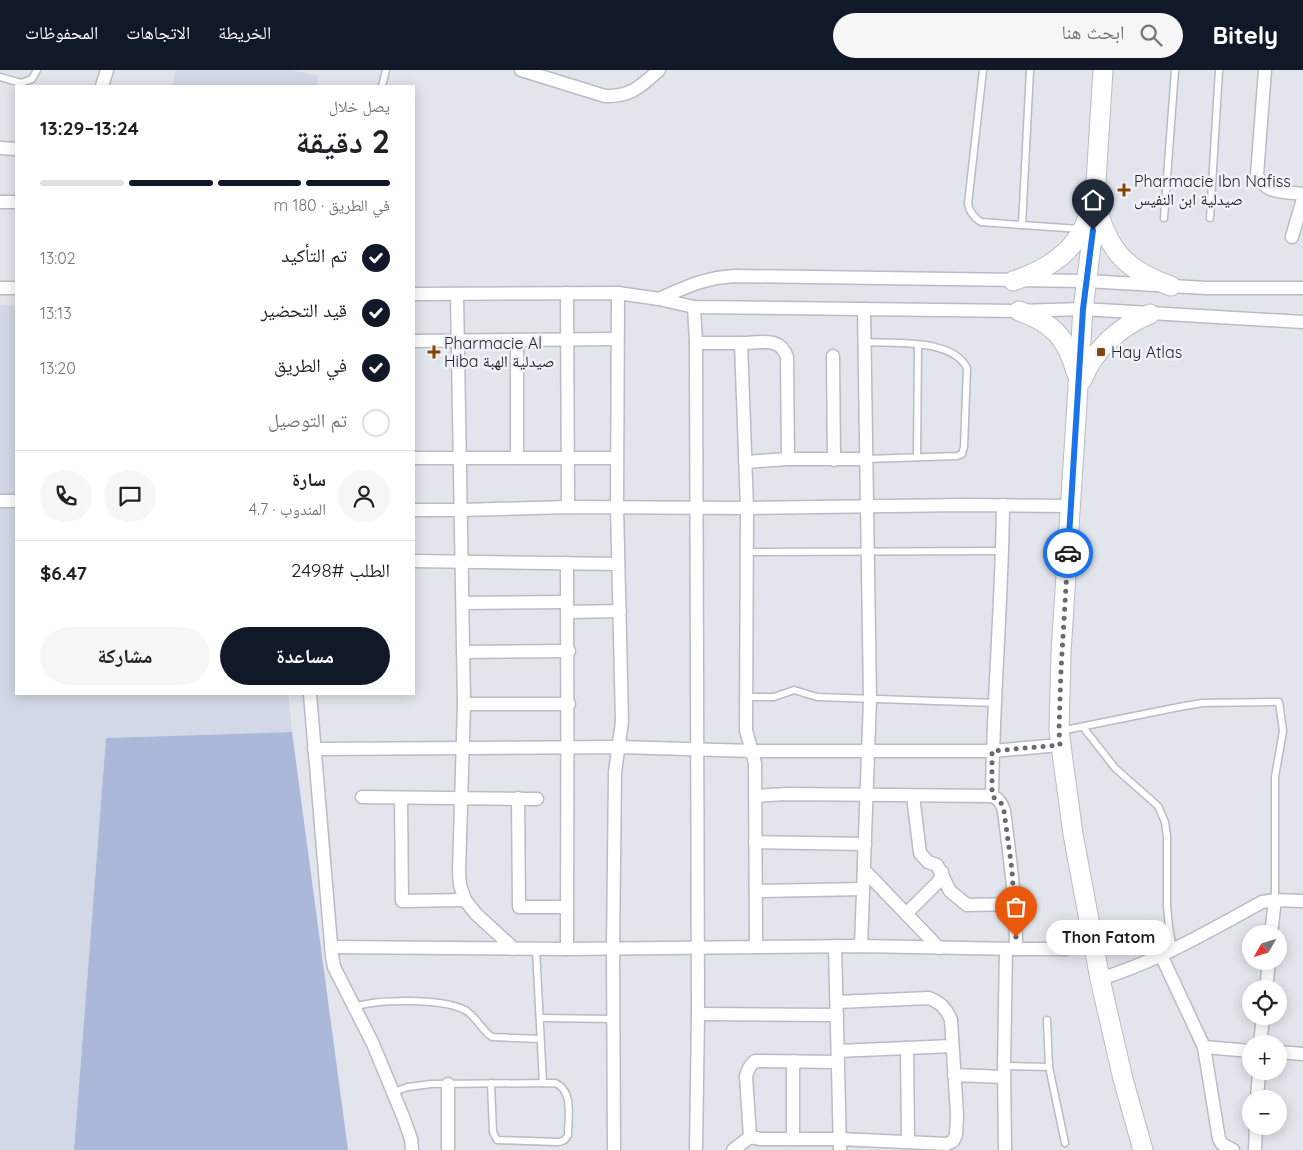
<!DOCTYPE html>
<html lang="ar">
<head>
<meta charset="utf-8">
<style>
	:root { --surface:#fff; --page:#f6f6f6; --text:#202124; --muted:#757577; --line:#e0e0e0; --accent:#111827 }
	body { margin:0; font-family:Quicksand,"Noto Naskh Arabic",sans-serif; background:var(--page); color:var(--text); direction:rtl; height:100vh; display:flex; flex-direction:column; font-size:19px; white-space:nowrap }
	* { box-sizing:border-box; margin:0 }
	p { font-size:16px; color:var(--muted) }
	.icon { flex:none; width:28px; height:28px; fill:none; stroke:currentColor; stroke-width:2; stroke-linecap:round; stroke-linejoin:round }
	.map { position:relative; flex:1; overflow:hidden; direction:ltr }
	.sheet { position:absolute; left:15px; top:15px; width:400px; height:610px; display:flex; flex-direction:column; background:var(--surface); border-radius:0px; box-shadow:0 2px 12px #0003; direction:rtl }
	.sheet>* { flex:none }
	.needle { width:32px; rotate:231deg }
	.fabs { position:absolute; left:1242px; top:855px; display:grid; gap:10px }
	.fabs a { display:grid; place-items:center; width:45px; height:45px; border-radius:50%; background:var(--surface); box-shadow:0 2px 12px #0003; font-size:25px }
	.pin { position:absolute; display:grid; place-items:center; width:42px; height:42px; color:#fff; margin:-51px -21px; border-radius:50% 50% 50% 0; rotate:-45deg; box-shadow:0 0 5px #0007 }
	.pin .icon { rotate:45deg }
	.courier { position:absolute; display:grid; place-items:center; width:50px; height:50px; margin:-25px; border:4px solid #1a73e8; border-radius:50%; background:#fff; color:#222; box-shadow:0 1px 6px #0007 }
	.bubble { position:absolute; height:35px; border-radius:18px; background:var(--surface); box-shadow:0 2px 12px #0003; font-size:16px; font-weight:800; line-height:35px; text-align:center; direction:rtl }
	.summary em { font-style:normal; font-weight:800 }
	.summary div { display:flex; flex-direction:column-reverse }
	.summary { display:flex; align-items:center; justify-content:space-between; height:85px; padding:0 25px }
	h1 { font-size:32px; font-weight:800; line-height:38px }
	.bar { display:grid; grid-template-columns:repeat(4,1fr); gap:8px 5px; align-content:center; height:60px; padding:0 25px }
	.bar i { height:6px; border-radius:4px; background:var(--line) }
	.bar .active { background:var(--accent) }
	.bar p { grid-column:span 4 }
	.line { display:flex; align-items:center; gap:12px; padding:0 25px; border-top:1px solid var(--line) }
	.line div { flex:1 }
	.round { display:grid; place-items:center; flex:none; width:52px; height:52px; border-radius:26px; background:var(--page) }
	ol { padding:0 25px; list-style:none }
	li { display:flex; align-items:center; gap:15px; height:55px }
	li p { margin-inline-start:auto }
	li .icon { padding:5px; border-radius:50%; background:var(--accent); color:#fff; stroke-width:4 }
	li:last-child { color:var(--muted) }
	li i { width:28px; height:28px; border:2px solid var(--line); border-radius:50% }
	.action { display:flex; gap:10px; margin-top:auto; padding:10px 25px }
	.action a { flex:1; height:58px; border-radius:30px; background:var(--accent); color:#fff; font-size:20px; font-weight:800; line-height:58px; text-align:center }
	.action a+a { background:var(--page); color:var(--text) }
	header { display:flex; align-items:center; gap:30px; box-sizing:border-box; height:70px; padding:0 25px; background:var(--accent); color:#fff }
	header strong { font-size:24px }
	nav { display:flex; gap:28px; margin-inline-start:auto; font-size:18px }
	.search { width:350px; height:45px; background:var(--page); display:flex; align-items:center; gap:12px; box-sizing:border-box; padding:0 18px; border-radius:28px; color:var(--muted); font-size:19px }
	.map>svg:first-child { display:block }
</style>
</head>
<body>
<header>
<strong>Bitely</strong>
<div class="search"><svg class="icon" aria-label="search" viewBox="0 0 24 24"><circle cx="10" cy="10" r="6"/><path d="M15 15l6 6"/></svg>ابحث هنا</div>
<nav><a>الخريطة</a><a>الاتجاهات</a><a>المحفوظات</a></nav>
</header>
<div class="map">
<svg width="1303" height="1080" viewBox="0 0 1303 1080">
	<rect width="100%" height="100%" fill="#e2e5ec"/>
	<g fill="#d3d8e6">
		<path d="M176,0H292L318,6L316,16H172Z"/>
		<path d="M0,235L16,236V624H288L292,662L106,668L74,1080H0Z"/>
	</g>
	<path fill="#abb8d9" d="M292,662L348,1080H74L106,668Z"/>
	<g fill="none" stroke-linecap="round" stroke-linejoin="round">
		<defs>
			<g id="lane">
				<path d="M983,0L968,134C970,143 974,148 981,152L1022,155"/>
				<path d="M1030,0L1022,155L1080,159"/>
				<path d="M0,7L21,13L32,9L37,0"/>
				<path d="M382,16L386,0"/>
				<path d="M1164,148L1175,0"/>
				<path d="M1210,148L1219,0"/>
				<path d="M865,272C894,274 952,268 967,298L964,377L962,384L957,386L866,389"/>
				<path d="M917,387L918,275"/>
				<path d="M746,482L1003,481"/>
				<path d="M746,627H774L794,620L817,627L995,633"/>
				<path d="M1083,657L1115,698L1158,736L1165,752L1167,766V836L1169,857L1173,880"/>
				<path d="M1060,661L1179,637L1202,633L1279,632L1283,661L1275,707V830"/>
				<path d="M536,879L543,1013"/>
				<path d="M354,937C378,929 441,928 465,940C477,947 481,960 492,967L540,969"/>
				<path d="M540,948L613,949"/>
				<path d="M1047,950L1049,997"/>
				<path d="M1004,996L1049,997L1065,1073"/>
				<path d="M393,1022L408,1017L431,1014L555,1013C574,1020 568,1049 568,1065C565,1071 562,1072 556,1072L497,1070L493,1062L491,1013"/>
			</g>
			<g id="street">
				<path d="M521,0L605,26C631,27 641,16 659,0"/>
				<path d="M1265,0L1257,105C1266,125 1284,121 1303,124"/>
				<path d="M102,16L107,0"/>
				<path d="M0,78L16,79"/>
				<path d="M0,132H16"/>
				<path d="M1292,167L1303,129"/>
				<path d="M0,218H16"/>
				<path d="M567,223L568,437"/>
				<path d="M414,224L618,223L659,229L694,237L1019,241L1083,239L1303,252"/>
				<path d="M457,225L464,634L459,802L460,815L465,830L476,844L510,875L513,879"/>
				<path d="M659,229C685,217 707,207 736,206L1087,211L1206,218H1303"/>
				<path d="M694,237L696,273L698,944L696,1080"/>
				<path d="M517,270V388"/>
				<path d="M414,271L616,269"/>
				<path d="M696,273H741L747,438L746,660L755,693L756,877"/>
				<path d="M741,273C760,273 780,266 787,287L788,389"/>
				<path d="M833,286L834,390"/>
				<path d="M414,388H617"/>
				<path d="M745,392L788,389H866"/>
				<path d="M0,431H16"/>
				<path d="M414,440H461L568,437L747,438L965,435L1072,436"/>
				<path d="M414,491L618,494"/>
				<path d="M567,493C568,622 567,750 567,879"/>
				<path d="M463,533L567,532"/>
				<path d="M568,542L620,541"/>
				<path d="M463,582L569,581"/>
				<path d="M310,624L332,886L334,897L373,974L404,1049L411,1069L412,1080"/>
				<path d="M464,634H569"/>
				<path d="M314,679L619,677L752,681H992L1060,675"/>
				<path d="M756,726L786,724L992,726C999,729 1002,733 1004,741C1010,787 1016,833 1016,879"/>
				<path d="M913,726L920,783L928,792L937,795L950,821L967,835L1015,834"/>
				<path d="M992,726C993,629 1002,532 1003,435"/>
				<path d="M362,727L537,729"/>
				<path d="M401,728L402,831L465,830"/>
				<path d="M518,728L519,837H567"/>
				<path d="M755,772L865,774"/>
				<path d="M864,800L939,878"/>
				<path d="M756,821L863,819"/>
				<path d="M906,844L939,811L942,802"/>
				<path d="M1271,864L1275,830"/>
				<path d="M835,876L840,1080"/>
				<path d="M861,876L870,629L864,239"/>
				<path d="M331,877L567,879L861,876L1016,879H1066L1093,870"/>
				<path d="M1161,885L1204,977L1219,1069L1222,1074L1233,1080"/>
				<path d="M1100,909C1158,891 1209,861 1262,832L1275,830L1303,831"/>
				<path d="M1266,919L1269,891"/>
				<path d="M837,932L929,928C941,933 946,938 951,950L957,1045L956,1065L953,1071L947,1074L840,1069H761L750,1067L746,1006C748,999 750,995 755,991L838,992"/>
				<path d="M698,944L837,945"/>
				<path d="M1260,974L1263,946"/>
				<path d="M1204,977L1251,981"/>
				<path d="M907,978L908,1072"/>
				<path d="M838,981L952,976"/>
				<path d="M1279,982L1303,984"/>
				<path d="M793,991V1069"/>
				<path d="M954,1005L1004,1007"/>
				<path d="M1257,1029L1259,1001"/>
				<path d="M448,1080V1014"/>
				<path d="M614,1080L613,878L615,702L622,652L617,436L618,223"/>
				<path d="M733,1080L750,1067"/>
				<path d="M1005,1080L1004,996L1006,879"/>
				<path d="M1255,1080L1256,1056"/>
			</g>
			<g id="secondary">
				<path d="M1103,0L1093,160L1083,239L1061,583L1059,661L1073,764L1100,909L1123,1009L1143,1080"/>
				<path d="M1098,141C1110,184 1130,202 1171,216"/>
				<path d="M1013,211C1049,199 1079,180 1090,141"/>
				<path d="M1019,241C1053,253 1067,268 1076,302"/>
				<path d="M1082,310C1095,278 1119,257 1150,244"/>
			</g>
		</defs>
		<use href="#lane" stroke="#b9bcc2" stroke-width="9"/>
		<use href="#street" stroke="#b9bcc2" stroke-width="15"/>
		<use href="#secondary" stroke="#b9bcc2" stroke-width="21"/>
		<use href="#lane" stroke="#fff" stroke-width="6"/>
		<use href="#street" stroke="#fff" stroke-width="12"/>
		<use href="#secondary" stroke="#fff" stroke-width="19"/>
	</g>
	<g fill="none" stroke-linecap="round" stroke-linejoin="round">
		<path stroke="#686a6d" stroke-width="5" stroke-dasharray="0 9" d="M1016,867L1012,800L1004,741L1002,734L992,726V681L1060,675L1059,661L1061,600L1068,483"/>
		<path stroke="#1a73e8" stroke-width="6" d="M1068,483L1083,239L1093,160"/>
	</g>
	<g fill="#844606" stroke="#eff2f9" stroke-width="2">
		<path d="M1121.5 112.5h5v5h5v5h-5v5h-5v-5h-5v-5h5z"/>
		<path d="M431.5 274.5h5v5h5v5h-5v5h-5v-5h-5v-5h5z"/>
		<rect x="1096" y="277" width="10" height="10" rx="2.5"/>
	</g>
	<g text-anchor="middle" stroke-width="5" stroke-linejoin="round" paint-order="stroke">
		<g font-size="16" fill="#262729" stroke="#eff2f9" text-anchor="start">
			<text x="1134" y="117">Pharmacie Ibn Nafiss<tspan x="1134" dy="18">صيدلية ابن النفيس</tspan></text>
			<text x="444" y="279">Pharmacie Al<tspan x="444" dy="18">Hiba صيدلية الهبة</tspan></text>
			<text x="1111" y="288">Hay Atlas</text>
		</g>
	</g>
</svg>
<div class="fabs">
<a><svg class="needle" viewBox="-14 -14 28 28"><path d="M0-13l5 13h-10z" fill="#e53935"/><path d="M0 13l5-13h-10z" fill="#757577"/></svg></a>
<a><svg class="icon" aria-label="locate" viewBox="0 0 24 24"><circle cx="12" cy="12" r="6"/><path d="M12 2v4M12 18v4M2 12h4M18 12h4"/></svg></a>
<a>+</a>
<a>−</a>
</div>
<div class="pin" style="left:1016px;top:867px;background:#ea580c"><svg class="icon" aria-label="bag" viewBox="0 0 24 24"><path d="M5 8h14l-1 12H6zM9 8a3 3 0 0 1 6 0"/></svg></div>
<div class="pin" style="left:1093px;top:160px;background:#1f2937"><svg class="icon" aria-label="home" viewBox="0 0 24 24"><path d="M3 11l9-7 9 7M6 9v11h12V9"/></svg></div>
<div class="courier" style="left:1068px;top:483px"><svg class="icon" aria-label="car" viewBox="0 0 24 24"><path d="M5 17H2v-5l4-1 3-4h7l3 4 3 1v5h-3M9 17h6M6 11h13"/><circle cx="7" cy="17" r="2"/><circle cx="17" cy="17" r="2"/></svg></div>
<div class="bubble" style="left:1046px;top:850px;width:125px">Thon Fatom</div>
<section class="sheet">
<div class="summary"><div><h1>2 دقيقة</h1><p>يصل خلال</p></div><em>13:24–13:29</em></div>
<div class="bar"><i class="active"></i><i class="active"></i><i class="active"></i><i></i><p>في الطريق · 180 m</p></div>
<ol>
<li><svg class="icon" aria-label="check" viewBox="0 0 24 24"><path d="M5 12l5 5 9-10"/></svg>تم التأكيد<p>13:02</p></li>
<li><svg class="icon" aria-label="check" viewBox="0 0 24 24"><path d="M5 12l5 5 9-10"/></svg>قيد التحضير<p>13:13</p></li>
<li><svg class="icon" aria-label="check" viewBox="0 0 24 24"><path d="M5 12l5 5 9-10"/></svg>في الطريق<p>13:20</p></li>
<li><i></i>تم التوصيل</li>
</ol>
<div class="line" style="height:90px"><a class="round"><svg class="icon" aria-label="person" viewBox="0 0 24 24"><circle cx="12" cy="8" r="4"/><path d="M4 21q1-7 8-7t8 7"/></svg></a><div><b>سارة</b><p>المندوب · 4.7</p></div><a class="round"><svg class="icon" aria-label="chat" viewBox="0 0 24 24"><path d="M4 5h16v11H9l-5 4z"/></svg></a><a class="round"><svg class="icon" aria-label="phone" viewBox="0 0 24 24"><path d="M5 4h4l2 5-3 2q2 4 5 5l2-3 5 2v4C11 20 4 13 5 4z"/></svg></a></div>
<div class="line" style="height:65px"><div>الطلب #2498</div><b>$6.47</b></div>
<div class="action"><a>مساعدة</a><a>مشاركة</a></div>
</section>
</div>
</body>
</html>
